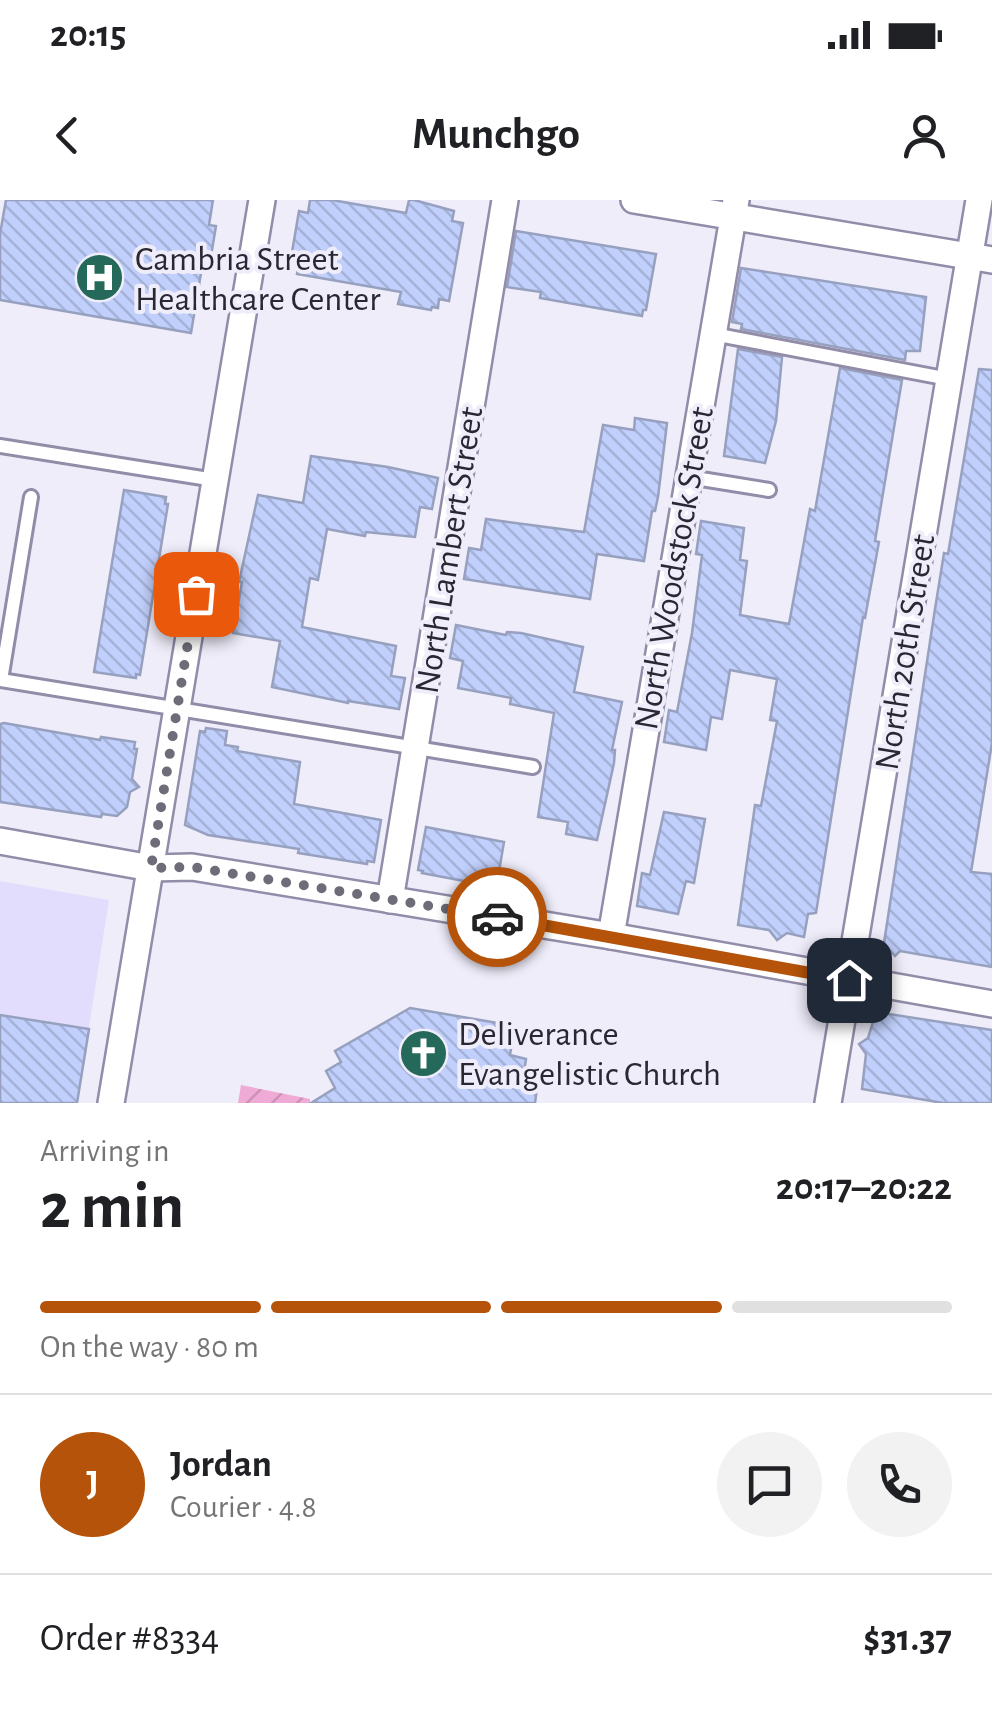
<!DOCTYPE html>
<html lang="en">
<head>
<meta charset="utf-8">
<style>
	:root { --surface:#fff; --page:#f2f2f2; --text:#202124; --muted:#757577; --line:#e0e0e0; --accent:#b45309 }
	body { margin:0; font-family:"Alegreya Sans",sans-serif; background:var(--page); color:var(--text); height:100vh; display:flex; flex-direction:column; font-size:38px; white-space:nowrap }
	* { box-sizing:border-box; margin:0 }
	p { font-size:32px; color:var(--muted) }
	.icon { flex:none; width:55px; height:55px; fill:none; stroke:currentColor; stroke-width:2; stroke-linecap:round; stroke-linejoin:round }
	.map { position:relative; height:903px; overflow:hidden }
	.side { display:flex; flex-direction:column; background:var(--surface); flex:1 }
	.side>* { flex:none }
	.pin { position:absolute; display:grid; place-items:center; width:85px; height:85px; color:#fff; margin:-42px; border-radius:20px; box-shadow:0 5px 15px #0006 }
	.courier { position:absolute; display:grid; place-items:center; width:100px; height:100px; margin:-50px; border:8px solid #b45309; border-radius:50%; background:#fff; color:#222; box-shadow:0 2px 12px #0007 }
	.head em { font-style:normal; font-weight:600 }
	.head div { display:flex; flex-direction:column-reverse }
	.head { display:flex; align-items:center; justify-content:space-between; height:170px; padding:0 40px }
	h1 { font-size:65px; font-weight:600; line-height:75px }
	.bar { display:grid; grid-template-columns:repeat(4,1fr); gap:15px 10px; align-content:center; height:120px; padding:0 40px }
	.bar i { height:12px; border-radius:8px; background:var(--line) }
	.bar .selected { background:var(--accent) }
	.bar p { grid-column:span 4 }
	.line { display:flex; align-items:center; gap:25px; padding:0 40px; border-top:2px solid var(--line) }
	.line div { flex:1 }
	.round { display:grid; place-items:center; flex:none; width:105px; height:105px; border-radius:52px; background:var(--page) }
	.status { display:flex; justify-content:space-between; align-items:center; height:70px; padding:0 50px; background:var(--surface); direction:ltr }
	.status svg { height:28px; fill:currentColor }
	header { display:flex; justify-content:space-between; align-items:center; height:130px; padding:0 40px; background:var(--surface); font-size:45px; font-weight:600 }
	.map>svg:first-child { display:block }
</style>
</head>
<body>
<div class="status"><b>20:15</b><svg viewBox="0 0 49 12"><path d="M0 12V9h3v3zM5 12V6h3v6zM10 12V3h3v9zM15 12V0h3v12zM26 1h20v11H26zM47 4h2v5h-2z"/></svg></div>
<header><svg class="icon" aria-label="back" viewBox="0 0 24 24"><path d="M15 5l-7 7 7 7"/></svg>Munchgo<svg class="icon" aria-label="person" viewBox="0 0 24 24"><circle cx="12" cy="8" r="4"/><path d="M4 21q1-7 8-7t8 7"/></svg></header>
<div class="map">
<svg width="992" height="903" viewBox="0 0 992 903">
	<defs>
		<pattern id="garden-furrows" width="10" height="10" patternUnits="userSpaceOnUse" patternTransform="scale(2.5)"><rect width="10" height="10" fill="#efaad5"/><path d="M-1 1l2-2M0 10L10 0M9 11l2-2" fill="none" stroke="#cd92b7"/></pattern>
		<pattern id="building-back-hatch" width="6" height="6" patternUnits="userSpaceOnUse" patternTransform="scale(2.5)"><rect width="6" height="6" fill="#c0cffb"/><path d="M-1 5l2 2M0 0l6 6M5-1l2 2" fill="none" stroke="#a5b2d8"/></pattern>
	</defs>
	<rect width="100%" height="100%" fill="#efedfa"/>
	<path fill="#e3ddfd" d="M0,681L109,700L77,903H0Z"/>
	<path fill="url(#garden-furrows)" d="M241,885L310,899V903H238Z"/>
	<g fill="url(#building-back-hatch)" stroke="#97a1bf" stroke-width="2.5">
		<path d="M6,0H213L209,25L216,26L211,56L204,55L191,133L0,100V34Z"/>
		<path d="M310,0H332L406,13L409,0H414L454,11L452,21L463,23L449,101L439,99L438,108L432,107L431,110L398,104L401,92L297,74L299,60L291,58L299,11L308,13Z"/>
		<path d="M516,31L656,54L646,110H643L642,116L540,98L541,92L507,87Z"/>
		<path d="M741,68L926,97L920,151H906L905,160L741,129L742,124L732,122Z"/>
		<path d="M738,149L782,157L776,221L765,263L724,256Z"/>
		<path d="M840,168L902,180L875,341L879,342L865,418L863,417L816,713L808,714L804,737L787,733L777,740L769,730L738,725L755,605L761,606L777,521L770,520L777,479L730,470L722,519L711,517L706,550L664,542L669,510L677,512L692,433L702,355L696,354L701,321L744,328L740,360L747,361L740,415L789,424L810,309L815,311Z"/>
		<path d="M979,169L992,170V543L971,672L992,674V767L900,751L895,756L884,743L935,409L944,353L948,354Z"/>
		<path d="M635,218L667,223L658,297L655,311H652L644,361L597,354L590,399L464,379L469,348L481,350L486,319L584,332L603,225L634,230Z"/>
		<path d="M311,256L388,267L438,278L432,309L420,307L415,337L366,332L365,336L327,329L318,380L310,378L302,427L396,446L391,476L405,478L399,509L348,501V503L272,487L280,441L233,433L242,382H239L258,295L303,303Z"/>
		<path d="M124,290L166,297L165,304H168L140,475L136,474V478L94,472Z"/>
		<path d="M456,425L506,435L507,432L521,433L583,447L574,492L622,502L612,550H615L614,563L597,640L566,634L568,622L538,617L554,513L510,504L511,498L458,488L463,461L450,458Z"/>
		<path d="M4,523L100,540L101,537L135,542L134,549H137L132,579L139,587L130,592L127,607L117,616L102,614L101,617L0,602V524Z"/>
		<path d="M206,528L227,531L225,545L238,547L237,551L300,562L294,604L381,620L374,662L367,661V664L298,653L299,649L208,635L185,625L200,531L205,532Z"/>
		<path d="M664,612L705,619L694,683L686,681L678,714L637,706L642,673L650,675Z"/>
		<path d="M426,627L504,642L497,683L490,682V686L422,673L423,671L418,670Z"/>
		<path d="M410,808L498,823L496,834L513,837L510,855L526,859L523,879L538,881L535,903H311L335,888L326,871L341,862L335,851Z"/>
		<path d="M876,812L992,830V903H943L862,889L866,854L859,844L868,838Z"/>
		<path d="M0,815L89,829L77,903H0Z"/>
	</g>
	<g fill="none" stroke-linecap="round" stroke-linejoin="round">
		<defs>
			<g id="service">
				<path d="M713,134L949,179"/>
				<path d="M0,246L215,280"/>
				<path d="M689,277L769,290"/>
				<path d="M31,297L1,480L533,567"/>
			</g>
			<g id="minor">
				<path d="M634,0L992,60"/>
				<path d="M0,641L151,668L192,667L611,736L992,804"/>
				<path d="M390,700L505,0"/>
				<path d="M611,736L736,0"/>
				<path d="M111,903L262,0"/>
				<path d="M828,903L979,0"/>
			</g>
		</defs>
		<use href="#service" stroke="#928ca9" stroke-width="18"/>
		<use href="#minor" stroke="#928ca9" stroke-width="30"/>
		<use href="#service" stroke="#fff" stroke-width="12"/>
		<use href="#minor" stroke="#fff" stroke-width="25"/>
	</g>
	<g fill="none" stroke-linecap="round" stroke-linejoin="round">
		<path stroke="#6e6c79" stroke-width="10" stroke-dasharray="0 18" d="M196,394L151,668L192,667L497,717"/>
		<path stroke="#b45309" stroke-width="12" d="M497,717L849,780"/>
	</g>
	<defs>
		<symbol id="hospital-disc" viewBox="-11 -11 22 22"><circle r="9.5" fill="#25695a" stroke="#efedfa"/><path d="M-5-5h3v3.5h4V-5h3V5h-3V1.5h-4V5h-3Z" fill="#fff"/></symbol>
		<symbol id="church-disc" viewBox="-11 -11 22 22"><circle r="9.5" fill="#25695a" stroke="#efedfa"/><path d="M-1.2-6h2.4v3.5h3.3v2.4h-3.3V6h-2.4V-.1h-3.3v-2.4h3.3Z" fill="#fff"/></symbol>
	</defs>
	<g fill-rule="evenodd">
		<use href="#hospital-disc" x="72" y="50" width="55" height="55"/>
		<use href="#church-disc" x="396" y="826" width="55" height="55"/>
	</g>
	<g text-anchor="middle" stroke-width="8" stroke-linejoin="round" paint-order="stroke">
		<g font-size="35" fill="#292733" stroke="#efedfa" text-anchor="start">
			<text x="135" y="70">Cambria Street<tspan x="135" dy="40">Healthcare Center</tspan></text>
			<text x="458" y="845">Deliverance<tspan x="458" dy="40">Evangelistic Church</tspan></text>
		</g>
		<g font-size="35" fill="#292733" stroke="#efedfa">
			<text transform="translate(448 350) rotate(-81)" y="12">North Lambert Street</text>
			<text transform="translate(673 368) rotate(-80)" y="12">North Woodstock Street</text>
			<text transform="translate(904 452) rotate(-81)" y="12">North 20th Street</text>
		</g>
	</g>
</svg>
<div class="pin" style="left:196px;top:394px;background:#ea580c"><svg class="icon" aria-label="bag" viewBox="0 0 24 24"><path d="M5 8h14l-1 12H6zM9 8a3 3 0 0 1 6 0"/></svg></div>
<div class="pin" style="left:849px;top:780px;background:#1f2937"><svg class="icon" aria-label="home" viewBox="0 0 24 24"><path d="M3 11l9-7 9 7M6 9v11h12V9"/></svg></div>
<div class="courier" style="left:497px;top:717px"><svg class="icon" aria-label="car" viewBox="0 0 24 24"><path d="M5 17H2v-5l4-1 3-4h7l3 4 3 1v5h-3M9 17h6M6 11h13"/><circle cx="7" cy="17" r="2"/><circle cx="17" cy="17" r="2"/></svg></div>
</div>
<section class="side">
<div class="head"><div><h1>2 min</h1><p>Arriving in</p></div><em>20:17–20:22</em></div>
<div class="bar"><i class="selected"></i><i class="selected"></i><i class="selected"></i><i></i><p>On the way · 80 m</p></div>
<div class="line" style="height:180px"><b class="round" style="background:var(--accent);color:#fff">J</b><div><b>Jordan</b><p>Courier · 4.8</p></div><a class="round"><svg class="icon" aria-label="chat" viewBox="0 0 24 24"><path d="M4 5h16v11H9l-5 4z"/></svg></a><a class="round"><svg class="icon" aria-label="phone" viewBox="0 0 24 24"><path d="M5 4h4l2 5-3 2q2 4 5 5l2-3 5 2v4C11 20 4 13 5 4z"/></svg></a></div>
<div class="line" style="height:130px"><div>Order #8334</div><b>$31.37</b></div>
</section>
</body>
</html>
